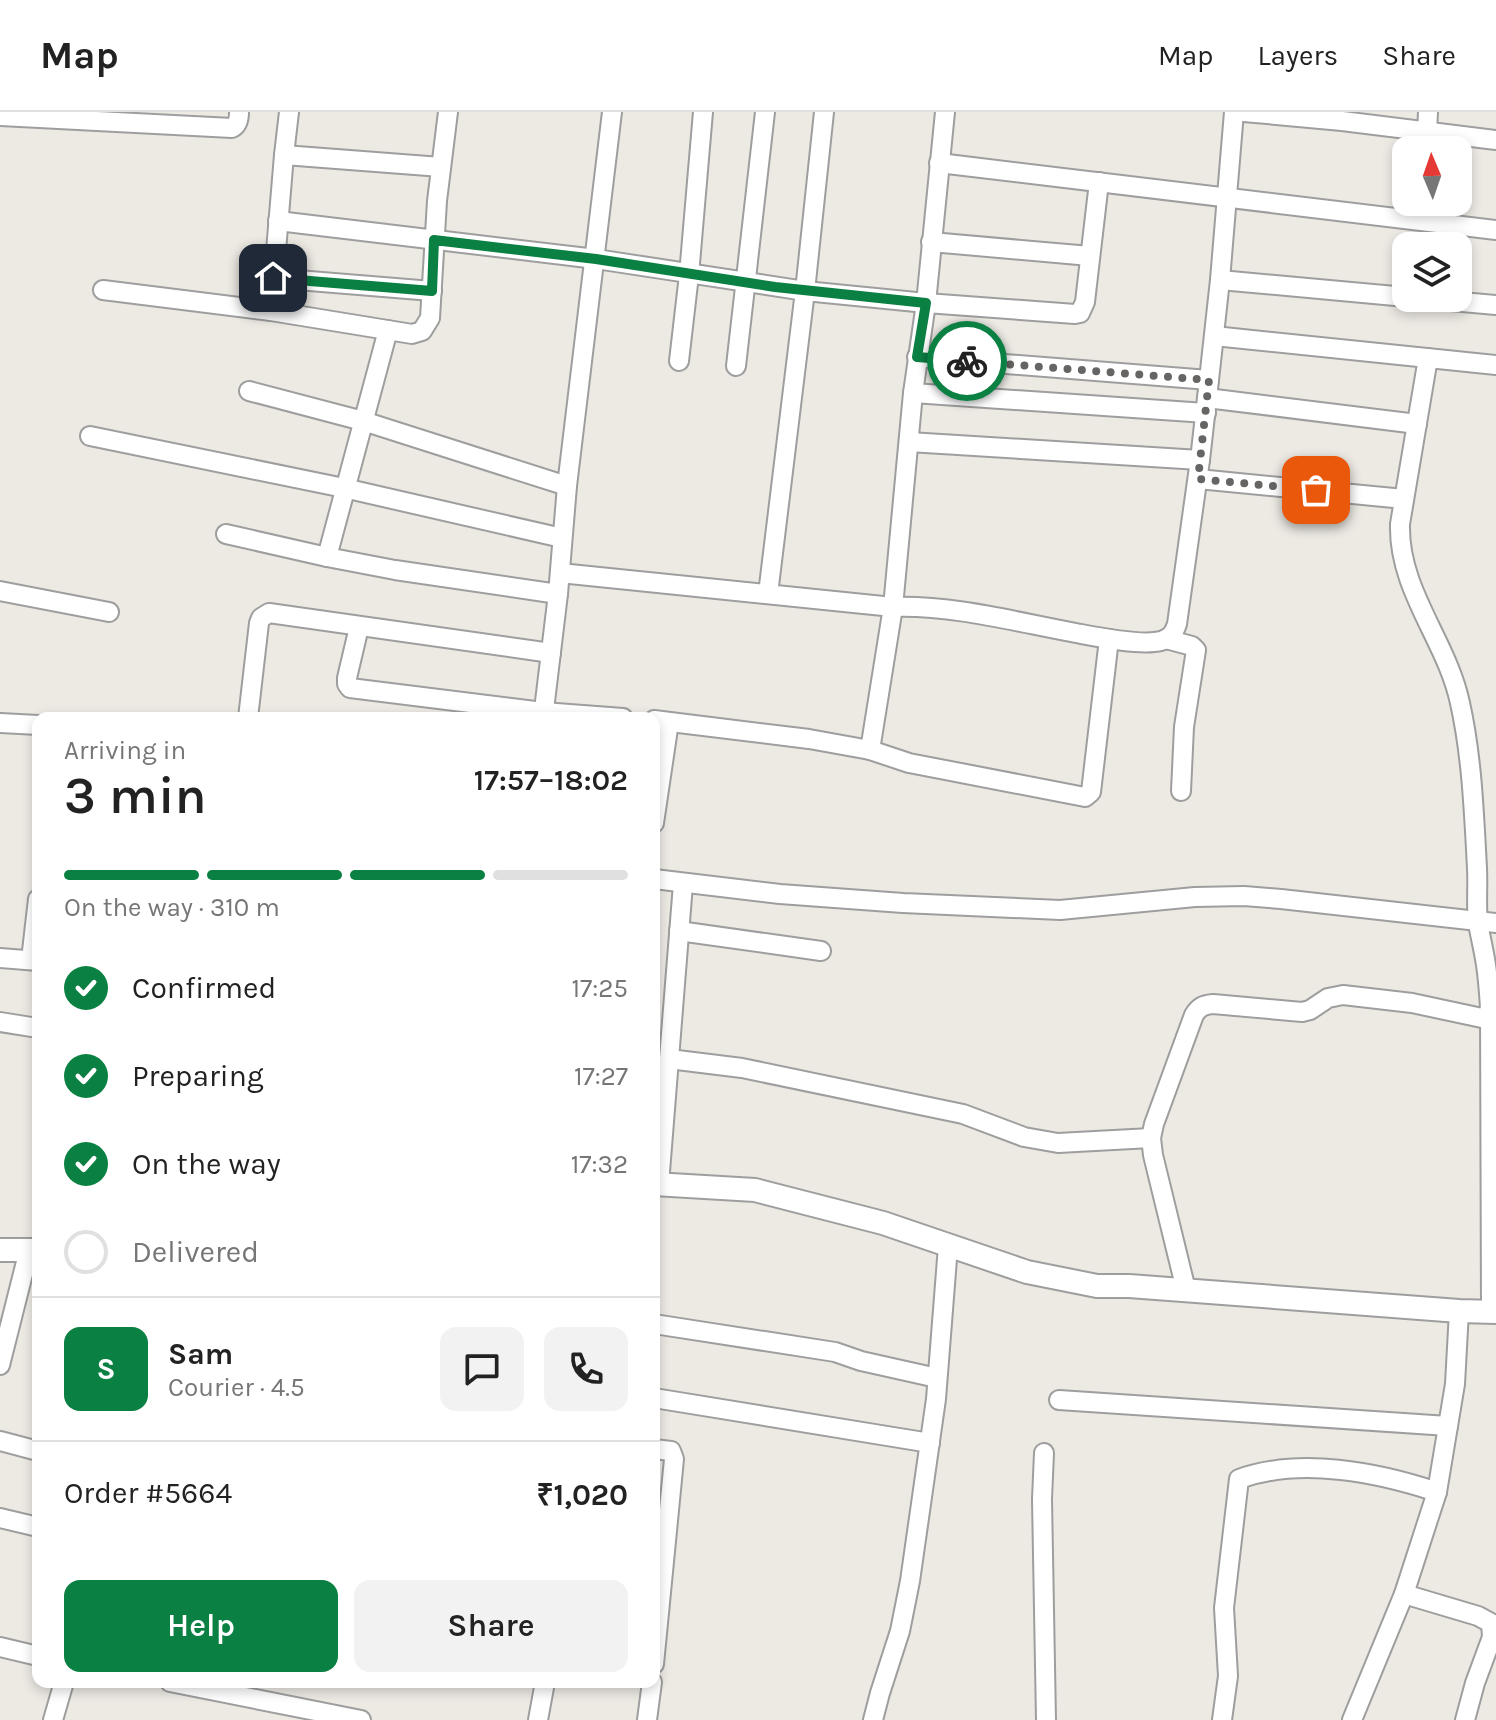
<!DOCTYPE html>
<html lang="en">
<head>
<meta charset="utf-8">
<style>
	:root { --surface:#fff; --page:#f2f2f2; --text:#222; --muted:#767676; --line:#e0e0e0; --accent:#0b8043 }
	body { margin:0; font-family:Karla,sans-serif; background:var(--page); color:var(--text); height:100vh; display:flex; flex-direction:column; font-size:30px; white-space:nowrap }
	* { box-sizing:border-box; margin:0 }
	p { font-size:26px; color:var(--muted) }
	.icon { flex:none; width:44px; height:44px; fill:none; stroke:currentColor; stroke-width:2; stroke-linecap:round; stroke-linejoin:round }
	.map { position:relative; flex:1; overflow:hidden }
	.details { position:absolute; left:32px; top:600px; width:628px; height:976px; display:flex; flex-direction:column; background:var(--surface); border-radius:16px; box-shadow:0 4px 12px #0003 }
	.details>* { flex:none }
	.needle { width:52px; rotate:358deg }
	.tools { position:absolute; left:1392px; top:24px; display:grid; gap:16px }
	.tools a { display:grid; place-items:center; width:80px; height:80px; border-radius:16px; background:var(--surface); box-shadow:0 4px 12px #0003; font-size:40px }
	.pin { position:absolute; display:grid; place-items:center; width:68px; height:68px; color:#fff; margin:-34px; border-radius:16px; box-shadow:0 4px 12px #0006 }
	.courier { position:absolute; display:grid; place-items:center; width:80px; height:80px; margin:-40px; border:6px solid #0b8043; border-radius:50%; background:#fff; color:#222; box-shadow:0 2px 10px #0007 }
	.headline em { font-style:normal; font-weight:600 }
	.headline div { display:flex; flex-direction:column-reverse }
	.headline { display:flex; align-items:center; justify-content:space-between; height:136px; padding:0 32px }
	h1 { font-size:52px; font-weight:600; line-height:60px }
	.bar { display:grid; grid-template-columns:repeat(4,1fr); gap:12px 8px; align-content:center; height:96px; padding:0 32px }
	.bar i { height:10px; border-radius:6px; background:var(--line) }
	.bar .on { background:var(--accent) }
	.bar p { grid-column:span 4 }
	.line { display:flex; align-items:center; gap:20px; padding:0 32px; border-top:2px solid var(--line) }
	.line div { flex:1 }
	.round { display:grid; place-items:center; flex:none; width:84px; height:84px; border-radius:16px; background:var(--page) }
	ol { padding:0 32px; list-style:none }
	li { display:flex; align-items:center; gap:24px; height:88px }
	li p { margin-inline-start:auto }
	li .icon { padding:8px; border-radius:50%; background:var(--accent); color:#fff; stroke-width:4 }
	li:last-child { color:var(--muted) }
	li i { width:44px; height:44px; border:4px solid var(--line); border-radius:50% }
	.action { display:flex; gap:16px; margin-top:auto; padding:16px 32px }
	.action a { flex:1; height:92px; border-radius:16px; background:var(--accent); color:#fff; font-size:32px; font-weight:600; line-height:92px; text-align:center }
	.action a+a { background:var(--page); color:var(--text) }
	header { display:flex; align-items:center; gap:48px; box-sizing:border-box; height:112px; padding:0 40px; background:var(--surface); border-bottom:2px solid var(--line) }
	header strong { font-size:38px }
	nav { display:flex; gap:44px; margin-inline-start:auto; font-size:28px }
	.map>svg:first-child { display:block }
</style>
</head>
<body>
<header>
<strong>Map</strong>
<nav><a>Map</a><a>Layers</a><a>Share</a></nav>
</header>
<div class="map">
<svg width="1496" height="1608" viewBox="0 0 1496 1608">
	<rect width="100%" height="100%" fill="#edeae4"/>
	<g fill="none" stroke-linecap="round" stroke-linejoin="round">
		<defs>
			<g id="minor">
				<path d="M1244,0L1342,9L1496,28"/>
				<path d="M0,4L232,16C238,13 239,7 239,0"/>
				<path d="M1427,20L1428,0"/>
				<path d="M284,43L441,55"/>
				<path d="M939,51L1496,118"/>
				<path d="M278,109L596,147L805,179L926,191L1075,202L1080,201L1085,190L1099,70"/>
				<path d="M931,130L1090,144"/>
				<path d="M273,166L432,179"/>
				<path d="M1220,168L1406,185"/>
				<path d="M103,178L271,199L412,222L422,219L430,206L437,89L448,0"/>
				<path d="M1417,186L1496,193"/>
				<path d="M271,199L284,43L289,0"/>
				<path d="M388,218L327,445L395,458L558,482"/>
				<path d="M1214,224L1496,253"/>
				<path d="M917,245L1209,268"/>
				<path d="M1428,246L1400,412C1398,478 1447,529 1460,591C1472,645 1474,701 1477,756C1478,774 1476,793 1478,811C1480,823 1483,835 1485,847C1488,863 1489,880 1490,896L1491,1199"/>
				<path d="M679,249L689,163L703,0"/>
				<path d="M736,254L765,0"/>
				<path d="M249,279L363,309L567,374"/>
				<path d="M913,281L1206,301"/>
				<path d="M1207,286L1417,312"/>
				<path d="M90,324L344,376L562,426"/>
				<path d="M909,330L1200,348"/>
				<path d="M1198,367L1404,387"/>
				<path d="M226,422L327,445"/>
				<path d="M560,461L893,495C954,493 1016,510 1076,521C1097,525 1140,534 1161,529C1171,526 1174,521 1177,512L1200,348L1209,268L1220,168L1234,0"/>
				<path d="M0,479L109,500"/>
				<path d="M768,482L805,179L824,0"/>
				<path d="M359,515L347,566V572L350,576L543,600L623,606"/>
				<path d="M1166,527L1192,534L1196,538L1184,615L1181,679"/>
				<path d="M248,606L259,511L261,506L269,501L551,541"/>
				<path d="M543,606L558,482L567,374L612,0"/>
				<path d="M654,608L809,627L870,638L909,651L1085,685L1091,680L1109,527"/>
				<path d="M0,611L38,613"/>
				<path d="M870,638L893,495L913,281L926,191L945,0"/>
				<path d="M654,711L669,610"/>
				<path d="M654,767L780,782L903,791L1060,798L1195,785L1244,784L1281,787L1496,811"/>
				<path d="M679,819L821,839"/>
				<path d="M0,846L38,849"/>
				<path d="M31,848L38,787"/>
				<path d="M0,910L38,916"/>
				<path d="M669,947L742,956L963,1002L1024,1025L1058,1031L1151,1026"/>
				<path d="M659,1072L683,772"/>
				<path d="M1186,1178L1153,1043L1151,1026L1154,1012L1194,903C1199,895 1203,893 1213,892L1302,900L1310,898L1328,886L1343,883L1412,891L1482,906L1487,905L1490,896"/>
				<path d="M654,1212L835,1240L861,1249L937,1266"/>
				<path d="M0,1253L29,1138"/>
				<path d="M654,1286L930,1331"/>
				<path d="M1059,1288L1448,1314"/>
				<path d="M0,1329L38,1339"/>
				<path d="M654,1337L671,1339L674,1347L654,1552"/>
				<path d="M1044,1341L1042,1387L1046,1608"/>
				<path d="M0,1406L38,1415"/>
				<path d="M1404,1482L1478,1504L1491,1511L1492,1525L1475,1571L1465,1608"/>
				<path d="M0,1535L38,1544"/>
				<path d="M170,1570L361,1608"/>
				<path d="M53,1608L64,1570"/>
				<path d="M538,1608L545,1570"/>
				<path d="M647,1608L652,1570"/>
				<path d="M873,1608L880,1581L900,1519L910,1469L936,1287L948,1134"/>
				<path d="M1222,1608L1228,1564L1224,1496L1239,1367C1300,1345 1377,1360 1437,1380"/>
				<path d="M1352,1608L1404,1482L1437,1380L1455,1272L1459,1199"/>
			</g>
			<g id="tertiary">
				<path d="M654,1072L755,1078L883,1111L1027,1160L1097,1174H1129L1459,1199L1496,1200"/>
				<path d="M0,1138H38"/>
			</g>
		</defs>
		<use href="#minor" stroke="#9e9e9e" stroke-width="22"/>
		<use href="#tertiary" stroke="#9e9e9e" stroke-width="26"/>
		<use href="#minor" stroke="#fff" stroke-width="18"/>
		<use href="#tertiary" stroke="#fff" stroke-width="22"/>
	</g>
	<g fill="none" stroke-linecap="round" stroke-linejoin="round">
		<path stroke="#666563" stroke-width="8" stroke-dasharray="0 14.4" d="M967,249L1209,268L1198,367L1316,378"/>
		<path stroke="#0b8043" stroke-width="10" d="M273,166L432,179L434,128L596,147L775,175L926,191L917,245L967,249"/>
	</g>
</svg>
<div class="tools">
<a><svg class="needle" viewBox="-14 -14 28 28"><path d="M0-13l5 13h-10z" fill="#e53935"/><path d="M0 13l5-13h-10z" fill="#767676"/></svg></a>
<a><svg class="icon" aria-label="layers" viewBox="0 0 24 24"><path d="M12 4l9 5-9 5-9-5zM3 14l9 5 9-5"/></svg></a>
</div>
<div class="pin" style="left:1316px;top:378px;background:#ea580c"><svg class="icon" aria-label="bag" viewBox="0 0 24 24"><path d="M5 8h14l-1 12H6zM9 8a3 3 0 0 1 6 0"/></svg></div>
<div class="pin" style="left:273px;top:166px;background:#1f2937"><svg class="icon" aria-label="home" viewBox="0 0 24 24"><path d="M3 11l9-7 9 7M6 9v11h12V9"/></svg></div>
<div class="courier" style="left:967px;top:249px"><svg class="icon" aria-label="bike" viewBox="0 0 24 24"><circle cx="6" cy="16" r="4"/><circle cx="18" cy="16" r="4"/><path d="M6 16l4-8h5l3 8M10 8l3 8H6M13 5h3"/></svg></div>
<section class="details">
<div class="headline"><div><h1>3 min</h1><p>Arriving in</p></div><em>17:57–18:02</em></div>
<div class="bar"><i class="on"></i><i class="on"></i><i class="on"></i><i></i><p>On the way · 310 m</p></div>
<ol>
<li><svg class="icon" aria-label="check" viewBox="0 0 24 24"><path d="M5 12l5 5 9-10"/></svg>Confirmed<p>17:25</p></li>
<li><svg class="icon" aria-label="check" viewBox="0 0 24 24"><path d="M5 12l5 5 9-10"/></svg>Preparing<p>17:27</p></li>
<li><svg class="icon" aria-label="check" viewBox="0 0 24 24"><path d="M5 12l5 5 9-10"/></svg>On the way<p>17:32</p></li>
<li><i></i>Delivered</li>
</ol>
<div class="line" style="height:144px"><b class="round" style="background:var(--accent);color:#fff">S</b><div><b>Sam</b><p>Courier · 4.5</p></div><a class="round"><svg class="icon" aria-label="chat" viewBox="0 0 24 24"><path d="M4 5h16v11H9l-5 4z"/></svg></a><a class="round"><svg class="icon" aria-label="phone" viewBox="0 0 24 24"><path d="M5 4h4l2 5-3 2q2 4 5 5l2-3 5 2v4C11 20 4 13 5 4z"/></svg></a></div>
<div class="line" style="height:104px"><div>Order #5664</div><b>₹1,020</b></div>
<div class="action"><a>Help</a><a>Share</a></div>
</section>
</div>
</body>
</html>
